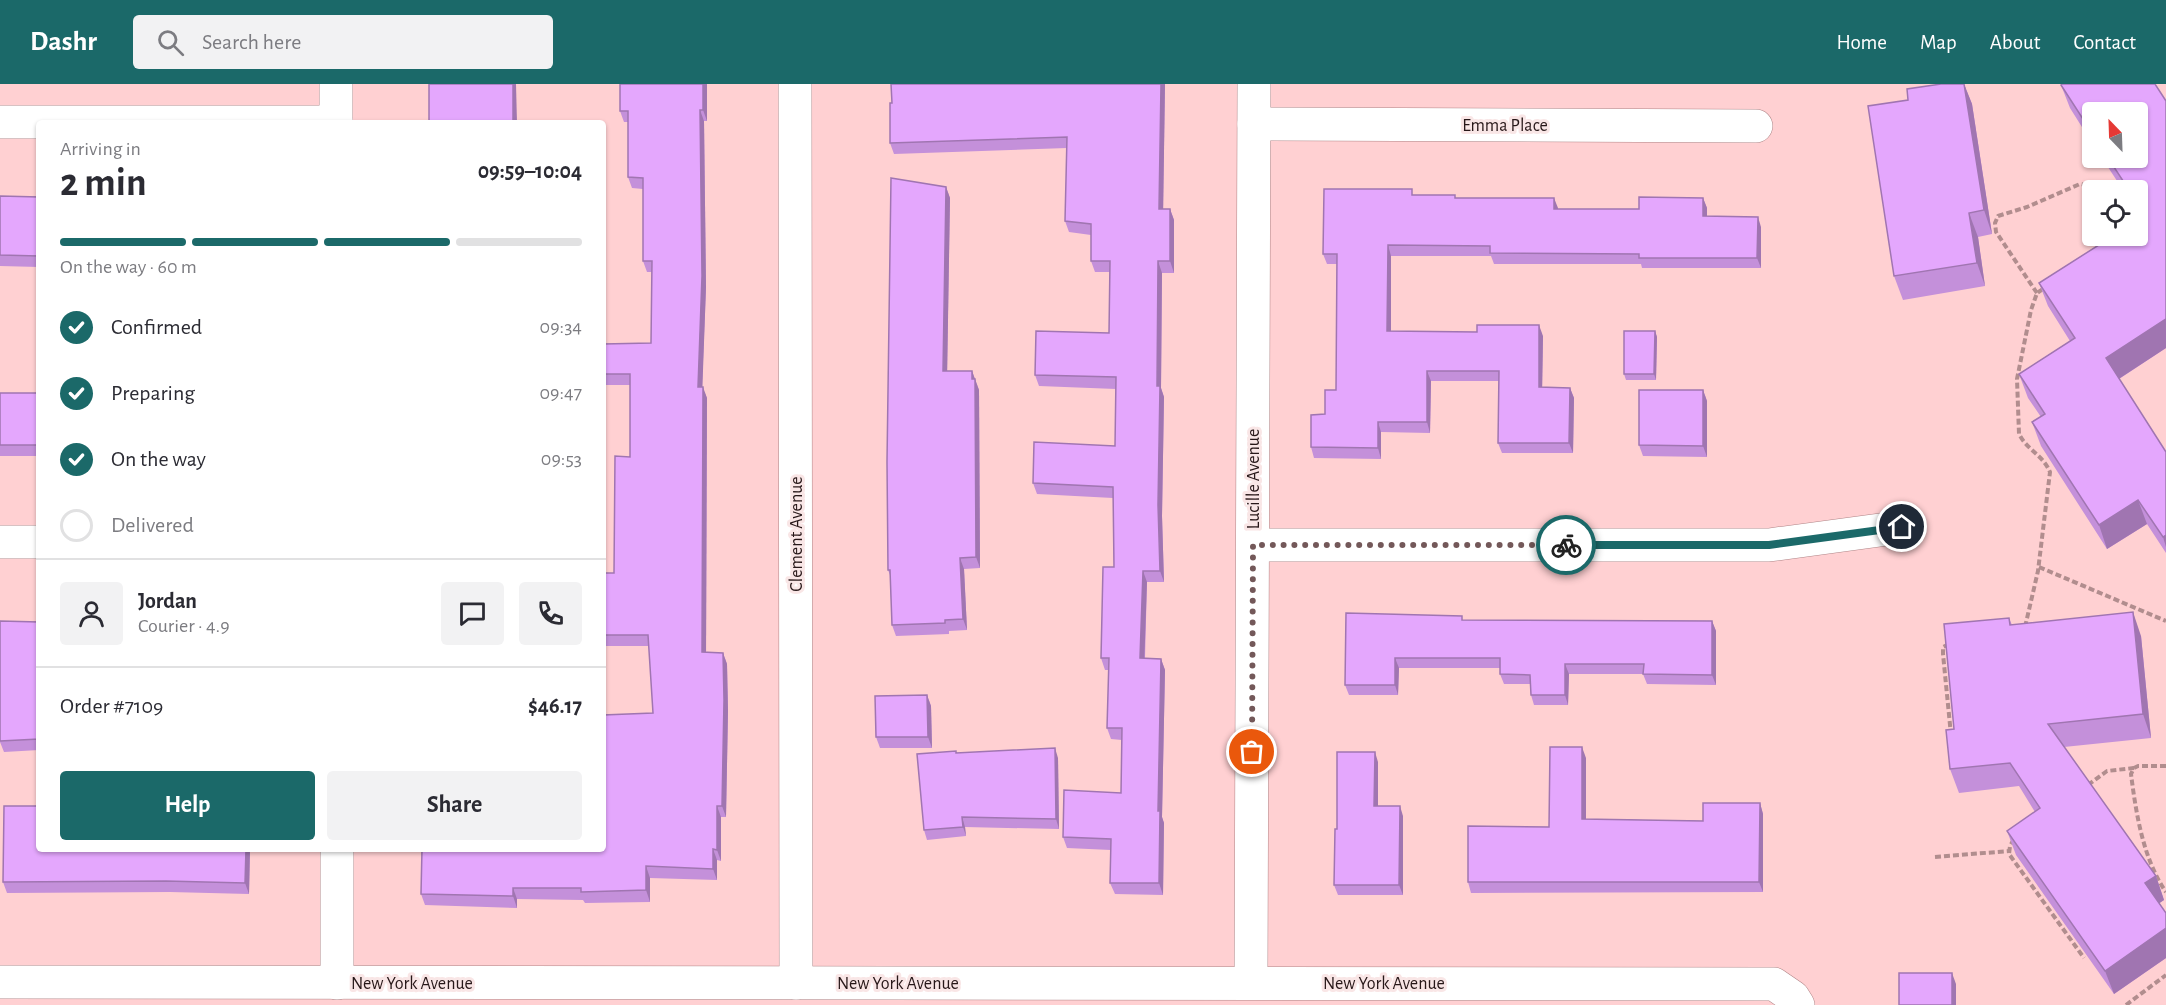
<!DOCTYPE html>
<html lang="en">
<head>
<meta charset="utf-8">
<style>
	:root { --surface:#fff; --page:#f2f2f3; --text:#2b2b33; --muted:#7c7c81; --line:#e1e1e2; --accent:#1b6969 }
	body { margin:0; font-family:"Alegreya Sans",sans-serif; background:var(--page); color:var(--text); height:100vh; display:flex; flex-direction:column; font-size:22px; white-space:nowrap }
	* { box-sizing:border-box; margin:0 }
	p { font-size:20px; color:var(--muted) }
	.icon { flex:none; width:33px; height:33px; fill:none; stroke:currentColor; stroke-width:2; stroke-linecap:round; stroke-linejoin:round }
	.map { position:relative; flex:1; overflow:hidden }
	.panel { position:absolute; left:36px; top:36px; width:570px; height:732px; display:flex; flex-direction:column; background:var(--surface); border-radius:6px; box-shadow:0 2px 4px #0004 }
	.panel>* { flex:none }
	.needle { width:39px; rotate:337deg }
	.tools { position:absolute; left:2082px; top:18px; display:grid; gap:12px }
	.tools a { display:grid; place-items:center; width:66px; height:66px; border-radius:6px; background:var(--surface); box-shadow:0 2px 4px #0004; font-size:30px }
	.pin { position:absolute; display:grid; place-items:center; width:51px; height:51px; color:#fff; margin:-26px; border:3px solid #fff; border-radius:50%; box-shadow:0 2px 6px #0007 }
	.courier { position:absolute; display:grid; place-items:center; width:60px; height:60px; margin:-30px; border:4px solid #1b6969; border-radius:50%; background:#fff; color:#222; box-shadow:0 2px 8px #0007 }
	.head em { font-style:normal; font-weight:700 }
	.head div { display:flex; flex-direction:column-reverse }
	.head { display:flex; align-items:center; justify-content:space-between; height:102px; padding:0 24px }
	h1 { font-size:39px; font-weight:700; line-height:45px }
	.bar { display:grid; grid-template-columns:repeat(4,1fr); gap:9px 6px; align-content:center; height:72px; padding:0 24px }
	.bar i { height:8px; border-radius:4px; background:var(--line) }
	.bar .on { background:var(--accent) }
	.bar p { grid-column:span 4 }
	.line { display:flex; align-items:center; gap:15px; padding:0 24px; border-top:2px solid var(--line) }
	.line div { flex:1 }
	.round { display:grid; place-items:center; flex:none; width:63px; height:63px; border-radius:6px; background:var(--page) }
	ol { padding:0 24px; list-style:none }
	li { display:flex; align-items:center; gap:18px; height:66px }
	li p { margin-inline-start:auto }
	li .icon { padding:6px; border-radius:50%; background:var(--accent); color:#fff; stroke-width:4 }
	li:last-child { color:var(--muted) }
	li i { width:33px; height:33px; border:3px solid var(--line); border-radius:50% }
	.primary-button { display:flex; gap:12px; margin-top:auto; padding:12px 24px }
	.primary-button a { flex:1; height:69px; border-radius:6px; background:var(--accent); color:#fff; font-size:24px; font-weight:700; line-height:69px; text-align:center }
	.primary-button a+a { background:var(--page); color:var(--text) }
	header { display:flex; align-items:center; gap:36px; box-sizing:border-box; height:84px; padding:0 30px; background:var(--accent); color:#fff }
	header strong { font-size:28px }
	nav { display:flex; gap:33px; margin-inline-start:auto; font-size:21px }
	.search { width:420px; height:54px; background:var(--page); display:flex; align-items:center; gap:15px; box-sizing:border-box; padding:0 21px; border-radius:6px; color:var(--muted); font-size:22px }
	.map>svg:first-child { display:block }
</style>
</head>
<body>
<header>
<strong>Dashr</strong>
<div class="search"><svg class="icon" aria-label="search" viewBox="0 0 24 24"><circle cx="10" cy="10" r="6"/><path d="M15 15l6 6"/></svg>Search here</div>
<nav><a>Home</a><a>Map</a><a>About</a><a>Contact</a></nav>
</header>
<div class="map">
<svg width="2166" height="921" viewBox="0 0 2166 921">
	<rect width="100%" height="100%" fill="#ffd0d2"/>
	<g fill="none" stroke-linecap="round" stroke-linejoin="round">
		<defs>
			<g id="street">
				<path d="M336,0V39"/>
				<path d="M795,0L796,899"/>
				<path d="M0,38H336"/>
				<path d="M1254,40L1756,42"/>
				<path d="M0,458H39"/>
				<path d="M1253,461H1769L1902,443"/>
				<path d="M337,765V899"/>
				<path d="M0,898L1774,900L1793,913L1798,921"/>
				<path d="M1251,899L1254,0"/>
			</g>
		</defs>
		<use href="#street" stroke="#af8486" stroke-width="34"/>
		<g stroke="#b18d8e" stroke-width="4" stroke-dasharray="6 3" stroke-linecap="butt">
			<path d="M2037,209L1996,148L1995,139L1998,132L2027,123L2080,100L2087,101L2092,108"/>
			<path d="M2039,483L2166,537"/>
			<path d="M2025,543L2038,487L2050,388C2043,371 2027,366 2019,350L2017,295L2031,226L2037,209L2046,203"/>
			<path d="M1949,560L1943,563V570L1951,651"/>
			<path d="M2166,682H2138L2134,684L2131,690C2136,729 2143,775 2166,808"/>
			<path d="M2088,701L2107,687L2134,684"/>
			<path d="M2014,755L2010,762L2009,770L2084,874"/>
			<path d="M1935,773L2009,767"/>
			<path d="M2126,921L2166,891"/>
		</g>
		<use href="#street" stroke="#fff" stroke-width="33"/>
	</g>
	<g fill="#c490da">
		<path d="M707,0V37H704L706,203L702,303L707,314L706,568L723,569L727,580L728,627L726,733H721V777L717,776V796L650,794V818L585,819L583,816L517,815V824L425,821L421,810L653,629L649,562H603V489H614L630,373V301H603V260L651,259L652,188H647L643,177V105L632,104L628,93V38H624L620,27Z"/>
		<path d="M891,0H1165L1163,125H1170L1174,136V189H1162L1161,304L1164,313L1162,432L1164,498H1147L1145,574L1161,575L1165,586L1162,733L1164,739L1163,811L1115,810L1110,799L1111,766L1067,764L1063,753L1121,709L1122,656L1111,655L1107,644L1109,586H1105L1101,574L1114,483L1113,414L1037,410L1033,399L1115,362L1116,305L1039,302L1035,291L1109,249L1110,188H1095L1091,177V151L1069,148L1065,137L1067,64L894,70L890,59L892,19Z"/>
		<path d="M1941,0H1964L1972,20L1992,150L1978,153L1985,202L1903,216L1894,192L1908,16Z"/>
		<path d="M2155,0L2166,264L2119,295L2166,368V469L2147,440L2107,465L2041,362L2032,338L2041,333L2028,314L2019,290L2070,257L2048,222L2039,199L2140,134L2138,130V106H2123L2102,74H2138L2092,28V59L2070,24L2061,1Z"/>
		<path d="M946,103L950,114L947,287H972L979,306L980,484L964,485L967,546L949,547V550L896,552L892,541L890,491L888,486Z"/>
		<path d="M1414,111L1457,114L1558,125H1639L1703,114L1707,124V132L1761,143V184H1642L1641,180H1494L1491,172H1391V247L1543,252L1542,303L1570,304L1574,314L1573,369H1502L1498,359L1499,297H1431L1430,349L1381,348V375L1314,374L1311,363L1325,330L1336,306L1337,180H1327L1323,170Z"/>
		<path d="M0,112L39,113V183L0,182Z"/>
		<path d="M1655,247L1657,253L1656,296H1626L1624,290Z"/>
		<path d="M1703,306L1707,317V373L1643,372L1639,361Z"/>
		<rect x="0" y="309" width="39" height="63"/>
		<path d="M2009,534L2012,541L2141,552L2151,654L2064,663L2156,792L2164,816L2159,819L2166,829V874L2114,910L2016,771L2007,747L2035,728L2019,702L1959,709L1950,685L1954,645Z"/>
		<path d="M1463,536L1712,537L1716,547V601L1647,600L1643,590H1569L1568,621H1534L1531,611L1530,600H1504L1500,590V584H1399L1398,611H1349L1345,601Z"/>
		<path d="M39,538V666L4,668L0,658Z"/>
		<path d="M927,611L931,622L932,664H880L876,653Z"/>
		<path d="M957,669L1058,674L1059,745L965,743L966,752L927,756L924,746Z"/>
		<path d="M1586,674V735L1703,737L1760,719L1763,730V808L1471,809L1468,798L1549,743Z"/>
		<path d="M1378,678V722L1403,732V811H1338L1334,801L1337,745Z"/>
		<path d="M39,765H250L249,810L170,808L7,809L3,798Z"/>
	</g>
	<g fill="#a075b1">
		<path d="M513,0H516L517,39H513Z"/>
		<path d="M703,0H707V37L703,26Z"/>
		<path d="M1161,0H1165L1163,136L1159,125Z"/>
		<path d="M1964,0L1972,20L1992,150L1984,126Z"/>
		<path d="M700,26L704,37L706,203L702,314L698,303Z"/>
		<path d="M946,103L950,114L947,298L943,287Z"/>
		<path d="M1554,114L1558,124V136L1554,125Z"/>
		<path d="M1703,114L1707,124V143L1703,132Z"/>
		<path d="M1170,125L1174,136V189L1170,177Z"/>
		<path d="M1969,129L1978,153L1985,202L1977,179Z"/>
		<path d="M1758,133L1761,143V184L1757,174Z"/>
		<path d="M1388,161L1391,172V258L1387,247Z"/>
		<path d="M1158,177L1162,189L1161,304L1164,313L1162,432L1164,498L1160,487L1158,421L1157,302Z"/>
		<path d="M2166,235V264L2114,298L2106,274Z"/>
		<path d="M1539,241L1543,252L1542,314L1539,303Z"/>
		<path d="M1655,247L1657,253L1656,296L1654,290Z"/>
		<path d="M972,287L979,306L980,484L976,473Z"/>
		<path d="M1427,287L1431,297L1430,349L1427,338Z"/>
		<path d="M703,303L707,314L706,579L702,568Z"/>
		<path d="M1570,304L1574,314L1573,369L1569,359Z"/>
		<path d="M1703,306L1707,317V373L1703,362Z"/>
		<path d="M1378,338L1381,348V375L1378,364Z"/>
		<path d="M2138,416L2147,440L2107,465L2099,441Z"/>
		<path d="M2166,451V463L2163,453Z"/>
		<path d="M960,474L964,485L967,546L963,535Z"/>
		<path d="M1143,487L1147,498L1144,585L1140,574Z"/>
		<path d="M2133,528L2141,552L2151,654L2143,630Z"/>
		<path d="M1712,537L1716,547V601L1712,591Z"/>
		<path d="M723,569L727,580L728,627L726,733L722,722Z"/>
		<path d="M1395,574L1399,584L1398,611L1395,601Z"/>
		<path d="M1161,575L1165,586L1162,733L1164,739L1163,811L1159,799L1158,727Z"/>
		<path d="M1565,580L1569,590L1568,621L1565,611Z"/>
		<path d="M927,611L931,622L932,664L928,653Z"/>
		<path d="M1582,663L1586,674V746L1582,735Z"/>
		<path d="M1055,664L1058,674L1059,745L1056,735Z"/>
		<path d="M1375,668L1378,678V732L1374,722Z"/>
		<path d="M1760,719L1763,730V808L1759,798Z"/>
		<path d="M717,722L721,733V777L717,766Z"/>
		<path d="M1400,722L1403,732V811L1399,801Z"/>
		<path d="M962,733L965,743L966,752L963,743Z"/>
		<path d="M246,765H250L249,810L245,799Z"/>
		<path d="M713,765L717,776V796L713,785Z"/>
		<path d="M646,782L650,794V818L646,806Z"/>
		<path d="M2156,792L2164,816L2154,823L2145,799Z"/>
		<path d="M513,804L517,815V824L513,812Z"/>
		<path d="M2166,844V874L2114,910L2105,887Z"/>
		<path d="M1952,889L1956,900V921H1952Z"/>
	</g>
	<g fill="#e4a7fd" stroke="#a075b1" stroke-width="1.5">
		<rect x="429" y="0" width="84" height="39"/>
		<path d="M620,0H703V26H700L702,192L698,303H703L702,568L723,569L724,616L722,722H717V766L713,765V785L646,782V806L581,808V804H513V812L421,810L422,765H603V631L653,629L648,551H603V489H614L615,372L630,373V290H603V260L651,259L652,177H643V94L628,93V27H620Z"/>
		<path d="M891,0H1161L1159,125H1170V177H1158L1157,302H1160L1158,421L1160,487H1143L1140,574L1161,575L1158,727H1160L1159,799H1110L1111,755L1063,753L1064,706L1121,709L1122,644H1107L1109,574H1101L1103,483H1114L1113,403L1033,399L1034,358L1115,362L1116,293L1035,291L1036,247L1109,249L1110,177H1091V140L1065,137L1067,53L890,59V19H892Z"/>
		<path d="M1941,0H1964L1984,126L1969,129L1977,179L1894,192L1868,22L1908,16L1907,5Z"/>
		<path d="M2062,0H2155L2166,17V235L2106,274L2166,368V451L2163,453L2138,416L2099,441L2032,338L2045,330L2019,290L2075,254L2039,199L2113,152H2138V136L2145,131L2138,119V106H2129L2108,74H2138V28H2092V49L2061,1Z"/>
		<path d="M891,94L946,103L943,287H972V295H975L976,473L960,474L963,535L945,536V539L892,541L890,486H888L887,378Z"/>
		<path d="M1324,105H1412V111H1455V114H1554V125H1639V113L1703,114V132L1758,133L1757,174H1639V170L1490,169V162L1388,161L1387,247L1477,248V241H1539V303L1570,304L1569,359H1498L1499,287H1427V338H1378V364L1311,363V331L1325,330V306H1336L1337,170H1323Z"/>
		<path d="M0,112L39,113V172L0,171Z"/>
		<path d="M1624,247H1655L1654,290H1624Z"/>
		<path d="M1639,306H1703V362L1639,361Z"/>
		<rect x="0" y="309" width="39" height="52"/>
		<path d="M2133,528L2143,630L2048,640L2156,792L2145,799L2166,829V844L2105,887L2007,747L2040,724L2010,679L1950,685L1946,646L1954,645L1944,540L2009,534L2010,541Z"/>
		<path d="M1346,529L1462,532V536L1712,537V591L1643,590L1644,580H1565V611H1531L1530,591L1500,590V574H1395V601H1345Z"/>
		<path d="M0,537L39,538V655L0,657Z"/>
		<path d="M927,611L928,653H876L875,612Z"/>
		<path d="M1550,663H1582V735L1703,737V719H1760L1759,798H1468V742L1549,743Z"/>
		<path d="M1055,664L1056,735L962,733L963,743L924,746L917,670L956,667V669Z"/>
		<path d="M1337,668H1375L1374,722H1400L1399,801H1334L1335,745H1337Z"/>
		<path d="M4,722H39V765H246L245,799L166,797L3,798Z"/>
		<rect x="1899" y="889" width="53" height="32"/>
	</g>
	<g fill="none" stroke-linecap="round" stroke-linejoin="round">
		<path stroke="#735859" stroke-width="6" stroke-dasharray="0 10.8" d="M1252,668L1253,461H1566"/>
		<path stroke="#1b6969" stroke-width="8" d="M1566,461H1769L1902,443"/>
	</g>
	<g text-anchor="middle" stroke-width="6" stroke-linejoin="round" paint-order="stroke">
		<g font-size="18" fill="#271718" stroke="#f9e6e6">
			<text x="1505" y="47">Emma Place</text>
			<text transform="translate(1253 395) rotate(-90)" y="6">Lucille Avenue</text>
			<text transform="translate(796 450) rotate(-90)" y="6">Clement Avenue</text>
			<text x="412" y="905">New York Avenue</text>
			<text x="898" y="905">New York Avenue</text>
			<text x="1384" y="905">New York Avenue</text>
		</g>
	</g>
</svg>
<div class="tools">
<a><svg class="needle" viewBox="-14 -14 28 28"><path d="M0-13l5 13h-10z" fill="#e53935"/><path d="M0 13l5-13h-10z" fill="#7c7c81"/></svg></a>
<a><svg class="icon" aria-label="locate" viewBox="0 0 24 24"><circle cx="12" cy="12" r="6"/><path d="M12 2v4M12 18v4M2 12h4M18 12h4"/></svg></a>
</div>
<div class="pin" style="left:1252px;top:668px;background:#ea580c"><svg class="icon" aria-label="bag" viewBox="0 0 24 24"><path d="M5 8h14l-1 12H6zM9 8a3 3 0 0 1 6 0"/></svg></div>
<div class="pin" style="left:1902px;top:443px;background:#1f2937"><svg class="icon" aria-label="home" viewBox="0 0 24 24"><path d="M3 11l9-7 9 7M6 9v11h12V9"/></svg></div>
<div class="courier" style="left:1566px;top:461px"><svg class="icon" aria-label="bike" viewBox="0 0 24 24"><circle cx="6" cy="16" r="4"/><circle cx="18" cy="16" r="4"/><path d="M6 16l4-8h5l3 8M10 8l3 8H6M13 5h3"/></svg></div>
<section class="panel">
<div class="head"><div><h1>2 min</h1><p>Arriving in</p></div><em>09:59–10:04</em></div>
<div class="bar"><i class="on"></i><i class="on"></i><i class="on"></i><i></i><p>On the way · 60 m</p></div>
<ol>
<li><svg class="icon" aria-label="check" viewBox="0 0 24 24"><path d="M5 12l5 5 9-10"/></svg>Confirmed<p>09:34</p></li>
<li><svg class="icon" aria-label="check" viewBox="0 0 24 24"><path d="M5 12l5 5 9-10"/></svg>Preparing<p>09:47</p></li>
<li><svg class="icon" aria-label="check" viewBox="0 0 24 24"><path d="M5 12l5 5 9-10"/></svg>On the way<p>09:53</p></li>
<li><i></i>Delivered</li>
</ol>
<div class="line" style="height:108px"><a class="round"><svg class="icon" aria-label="person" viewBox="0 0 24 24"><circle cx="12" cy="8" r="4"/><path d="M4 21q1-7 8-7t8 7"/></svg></a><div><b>Jordan</b><p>Courier · 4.9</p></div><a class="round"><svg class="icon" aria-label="chat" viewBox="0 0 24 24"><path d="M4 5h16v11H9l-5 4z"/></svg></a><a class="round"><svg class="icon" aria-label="phone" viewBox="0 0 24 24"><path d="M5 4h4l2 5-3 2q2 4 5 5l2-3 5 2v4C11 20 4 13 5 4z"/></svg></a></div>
<div class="line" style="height:78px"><div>Order #7109</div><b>$46.17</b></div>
<div class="primary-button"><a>Help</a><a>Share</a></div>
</section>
</div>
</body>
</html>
